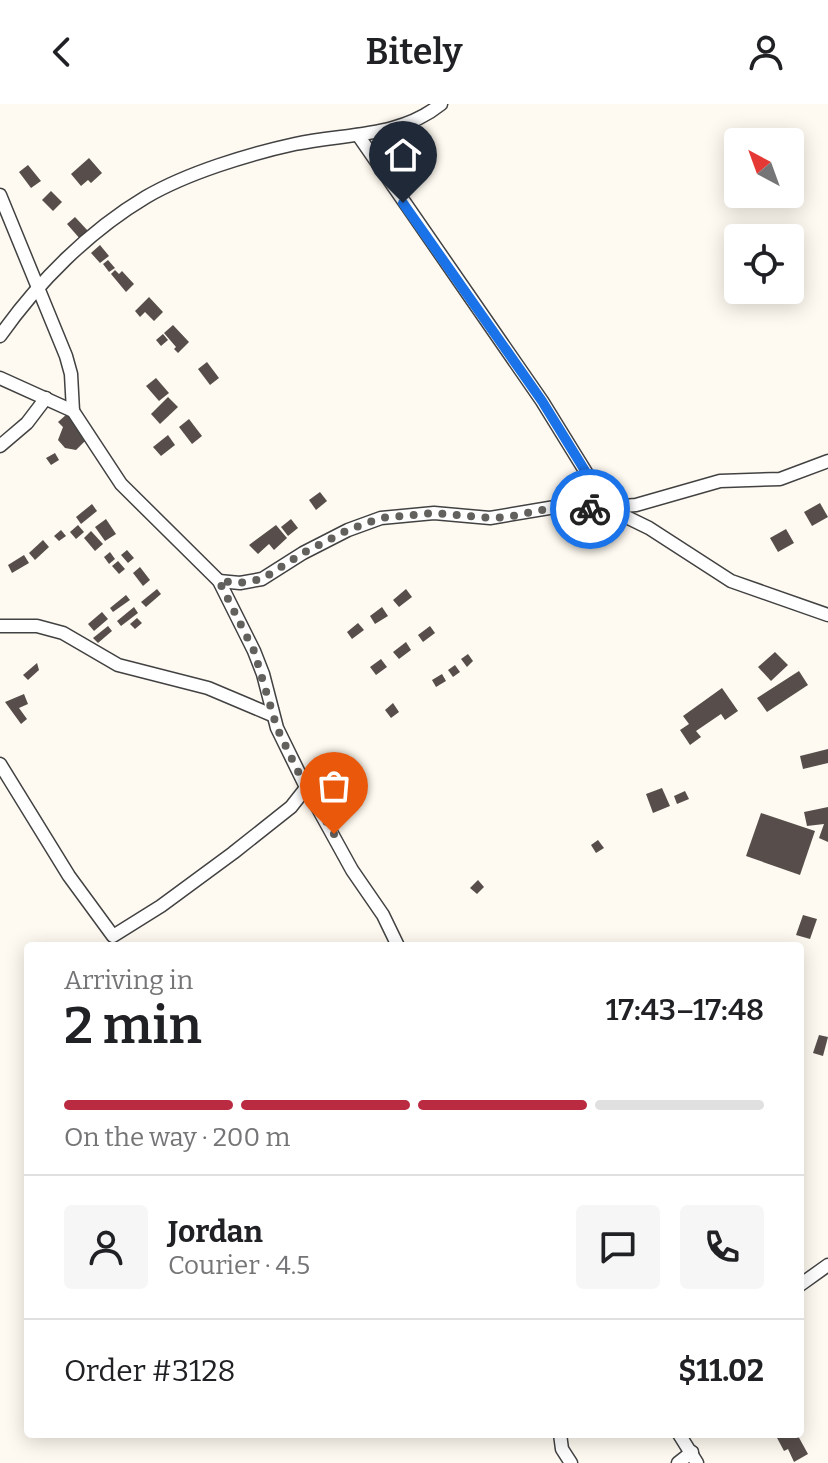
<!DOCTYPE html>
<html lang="en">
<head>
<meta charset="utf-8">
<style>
	:root { --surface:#fff; --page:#f6f6f6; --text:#202124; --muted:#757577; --line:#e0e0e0; --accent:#ba2b42 }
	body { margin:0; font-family:Bitter,serif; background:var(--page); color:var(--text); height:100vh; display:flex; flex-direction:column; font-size:30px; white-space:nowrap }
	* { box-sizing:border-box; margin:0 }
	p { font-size:26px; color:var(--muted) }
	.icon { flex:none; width:44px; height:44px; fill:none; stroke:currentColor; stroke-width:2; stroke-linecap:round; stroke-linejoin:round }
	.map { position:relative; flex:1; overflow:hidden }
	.details { position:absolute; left:24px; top:838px; width:780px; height:496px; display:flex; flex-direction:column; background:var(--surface); border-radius:8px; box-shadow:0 4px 20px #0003 }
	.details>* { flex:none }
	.needle { width:52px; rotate:319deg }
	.controls { position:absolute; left:724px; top:24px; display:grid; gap:16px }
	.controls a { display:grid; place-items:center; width:80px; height:80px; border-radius:8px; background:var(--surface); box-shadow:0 4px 20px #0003; font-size:40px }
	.pin { position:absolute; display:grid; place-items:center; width:68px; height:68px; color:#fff; margin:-82px -34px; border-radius:50% 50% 50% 0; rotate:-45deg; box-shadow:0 0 8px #0007 }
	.pin .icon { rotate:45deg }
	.courier { position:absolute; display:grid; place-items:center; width:80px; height:80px; margin:-40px; border:6px solid #1a73e8; border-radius:50%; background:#fff; color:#222; box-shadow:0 2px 10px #0007 }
	.overview em { font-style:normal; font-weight:600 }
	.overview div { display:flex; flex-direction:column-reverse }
	.overview { display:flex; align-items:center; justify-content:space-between; height:136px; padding:0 40px }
	h1 { font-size:52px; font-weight:600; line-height:60px }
	.bar { display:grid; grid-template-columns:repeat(4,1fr); gap:12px 8px; align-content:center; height:96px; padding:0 40px }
	.bar i { height:10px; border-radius:6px; background:var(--line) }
	.bar .on { background:var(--accent) }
	.bar p { grid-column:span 4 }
	.line { display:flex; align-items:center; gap:20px; padding:0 40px; border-top:2px solid var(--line) }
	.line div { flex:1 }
	.round { display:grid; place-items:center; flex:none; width:84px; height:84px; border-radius:8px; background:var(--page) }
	header { display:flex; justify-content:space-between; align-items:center; height:104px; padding:0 40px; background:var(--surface); font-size:36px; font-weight:600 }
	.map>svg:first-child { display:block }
</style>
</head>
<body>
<header><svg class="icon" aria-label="back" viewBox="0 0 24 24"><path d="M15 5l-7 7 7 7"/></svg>Bitely<svg class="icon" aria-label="person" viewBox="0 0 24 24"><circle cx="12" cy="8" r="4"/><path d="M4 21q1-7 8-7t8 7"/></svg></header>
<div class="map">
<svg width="828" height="1359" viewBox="0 0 828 1359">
	<rect width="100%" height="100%" fill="#fefaf1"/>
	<g fill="#574e4b">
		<path d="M89,54L102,69L91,79L88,76L81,82L71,70Z"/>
		<path d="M28,61L41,77L31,84L19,68Z"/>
		<path d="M51,87L62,98L53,107L42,96Z"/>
		<path d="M75,113L89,128L81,136L67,120Z"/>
		<path d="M100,141L109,152L100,159L91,149Z"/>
		<path d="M108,156L115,164L109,168L103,160Z"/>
		<path d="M115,166L119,170L122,167L134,180L126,188L111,170Z"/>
		<path d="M149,193L163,208L154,217L145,208L140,213L135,207Z"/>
		<path d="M173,221L189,238L178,249L174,245L176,243L164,229Z"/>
		<path d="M163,230L168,236L161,242L156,236Z"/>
		<path d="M207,258L219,274L210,281L198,265Z"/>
		<path d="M156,274L169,289L159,297L146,282Z"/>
		<path d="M168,293L178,303L160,320L151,310Z"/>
		<path d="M67,310L87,335L76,346L65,344L58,336L63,323L58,318Z"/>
		<path d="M189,315L202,332L192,340L179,323Z"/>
		<path d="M168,331L175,341L161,352L153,343Z"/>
		<path d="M55,349L59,356L51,361L46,354Z"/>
		<path d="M320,388L327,397L316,406L309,396Z"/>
		<path d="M820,399L828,413L812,422L804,408Z"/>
		<path d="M92,400L97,407L81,420L76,413Z"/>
		<path d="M106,415L116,430L105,437L95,423Z"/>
		<path d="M291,415L298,424L288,432L281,423Z"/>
		<path d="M78,421L84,428L76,435L70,428Z"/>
		<path d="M276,421L287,434L274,446L269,440L258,450L249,441Z"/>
		<path d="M786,425L794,439L778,448L770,434Z"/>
		<path d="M61,426L66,432L59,437L54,432Z"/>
		<path d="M91,427L103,440L95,447L84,434Z"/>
		<path d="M43,436L49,443L35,456L29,449Z"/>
		<path d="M127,446L134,454L128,459L121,451Z"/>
		<path d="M110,448L115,455L109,460L104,453Z"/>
		<path d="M24,451L29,459L12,469L8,461Z"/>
		<path d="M118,457L125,465L119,470L112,462Z"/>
		<path d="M140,463L150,476L143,482L133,469Z"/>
		<path d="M157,485L161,490L146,503L141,498Z"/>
		<path d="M406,485L412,493L399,503L393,496Z"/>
		<path d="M126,491L130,496L113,508L110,504Z"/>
		<path d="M134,503L138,509L121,522L117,517Z"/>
		<path d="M382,503L388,512L375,520L370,512Z"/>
		<path d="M102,508L108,515L94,527L88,520Z"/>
		<path d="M137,514L142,519L135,525L130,520Z"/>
		<path d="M358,519L364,526L352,535L347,528Z"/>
		<path d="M108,522L112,527L98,539L93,534Z"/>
		<path d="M430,522L435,529L423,538L418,531Z"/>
		<path d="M406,538L411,546L399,555L393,548Z"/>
		<path d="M775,548L788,561L771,577L758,563Z"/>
		<path d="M468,550L473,557L467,563L461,555Z"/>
		<path d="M381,555L387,563L376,571L370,563Z"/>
		<path d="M37,559L39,566L28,576L23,571Z"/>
		<path d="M455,561L460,568L453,573L448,566Z"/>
		<path d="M799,567L808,581L767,608L757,594Z"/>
		<path d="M442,570L446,577L436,583L432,576Z"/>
		<path d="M722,584L738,607L725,616L721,610L696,627L701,633L690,641L680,626L689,620L683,612Z"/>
		<path d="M24,590L28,600L19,604L27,615L21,620L5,598Z"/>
		<path d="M393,599L399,608L391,614L385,606Z"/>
		<path d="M828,645V659L803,665L800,652Z"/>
		<path d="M662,684L670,702L653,709L646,690Z"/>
		<path d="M685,687L689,695L677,700L674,692Z"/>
		<path d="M828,703V738L819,734L824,720L807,722L804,708Z"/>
		<path d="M761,709L815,727L800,771L746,752Z"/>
		<path d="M598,736L604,744L596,749L591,741Z"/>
		<path d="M478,776L484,783L477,790L470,784Z"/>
		<path d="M803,811L817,815L810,835L796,831Z"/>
		<path d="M819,931L828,933L823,952L813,949Z"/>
		<path d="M775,1330H797L808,1350L794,1358L788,1345L784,1347Z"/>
	</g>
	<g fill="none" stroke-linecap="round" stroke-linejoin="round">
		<defs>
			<g id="minor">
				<path d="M358,31L542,297L608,404L649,424L731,477L828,511"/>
				<path d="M0,91L66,252L71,270L73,307"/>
				<path d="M0,232C38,178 89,127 146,93C187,69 249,50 295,40C346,29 399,34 441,0"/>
				<path d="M0,274L73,307L121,380L219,477L254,547L263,570L277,624L304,679L352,766L383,811L398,842"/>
				<path d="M0,342L27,319L46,294"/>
				<path d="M219,477L240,479L262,475L303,449L348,426L381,414L434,409L490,414L561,402L584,405L636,401L720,377L780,375L828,357"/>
				<path d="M0,522H37L63,529L118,561L208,584L272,611"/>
				<path d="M0,660L69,772L113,832L161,802L233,749L291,703L306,684"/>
				<path d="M800,1181L828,1161"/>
				<path d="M560,1330L562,1345L571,1359"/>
				<path d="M679,1330L697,1359"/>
				<path d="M678,1359L692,1348"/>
			</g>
		</defs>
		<use href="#minor" stroke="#424242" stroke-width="15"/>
		<use href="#minor" stroke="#fff" stroke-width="12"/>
	</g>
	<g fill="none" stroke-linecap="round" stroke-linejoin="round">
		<path stroke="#63615e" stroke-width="8" stroke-dasharray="0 14.4" d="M334,730L306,684L277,624L254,547L219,477L240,479L262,475L303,449L348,426L381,414L434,409L490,414L508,413L561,402L590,405"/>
		<path stroke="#1a73e8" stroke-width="10" d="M403,99L542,297L608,404L590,405"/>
	</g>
</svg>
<div class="controls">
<a><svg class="needle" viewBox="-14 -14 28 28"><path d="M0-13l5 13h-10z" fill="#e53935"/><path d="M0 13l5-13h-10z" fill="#757577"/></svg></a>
<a><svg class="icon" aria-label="locate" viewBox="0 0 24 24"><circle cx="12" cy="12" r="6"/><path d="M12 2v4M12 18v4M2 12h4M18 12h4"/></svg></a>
</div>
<div class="pin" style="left:334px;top:730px;background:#ea580c"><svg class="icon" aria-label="bag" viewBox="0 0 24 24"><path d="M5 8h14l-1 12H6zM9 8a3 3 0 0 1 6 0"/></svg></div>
<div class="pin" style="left:403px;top:99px;background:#1f2937"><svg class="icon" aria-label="home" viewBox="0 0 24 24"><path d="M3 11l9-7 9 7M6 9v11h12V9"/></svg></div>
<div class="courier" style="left:590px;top:405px"><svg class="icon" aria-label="bike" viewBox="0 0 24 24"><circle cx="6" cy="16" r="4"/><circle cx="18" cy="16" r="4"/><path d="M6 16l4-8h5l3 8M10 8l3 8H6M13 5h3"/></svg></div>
<section class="details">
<div class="overview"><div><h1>2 min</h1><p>Arriving in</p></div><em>17:43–17:48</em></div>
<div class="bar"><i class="on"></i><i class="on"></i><i class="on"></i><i></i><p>On the way · 200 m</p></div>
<div class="line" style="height:144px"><a class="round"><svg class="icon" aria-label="person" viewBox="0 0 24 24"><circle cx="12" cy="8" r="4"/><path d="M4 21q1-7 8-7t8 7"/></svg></a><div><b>Jordan</b><p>Courier · 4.5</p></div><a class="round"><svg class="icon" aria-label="chat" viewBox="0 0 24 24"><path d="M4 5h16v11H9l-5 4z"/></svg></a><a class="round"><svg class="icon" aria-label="phone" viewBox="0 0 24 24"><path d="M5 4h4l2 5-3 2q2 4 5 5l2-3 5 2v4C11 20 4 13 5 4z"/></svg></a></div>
<div class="line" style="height:104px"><div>Order #3128</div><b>$11.02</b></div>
</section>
</div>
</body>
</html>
